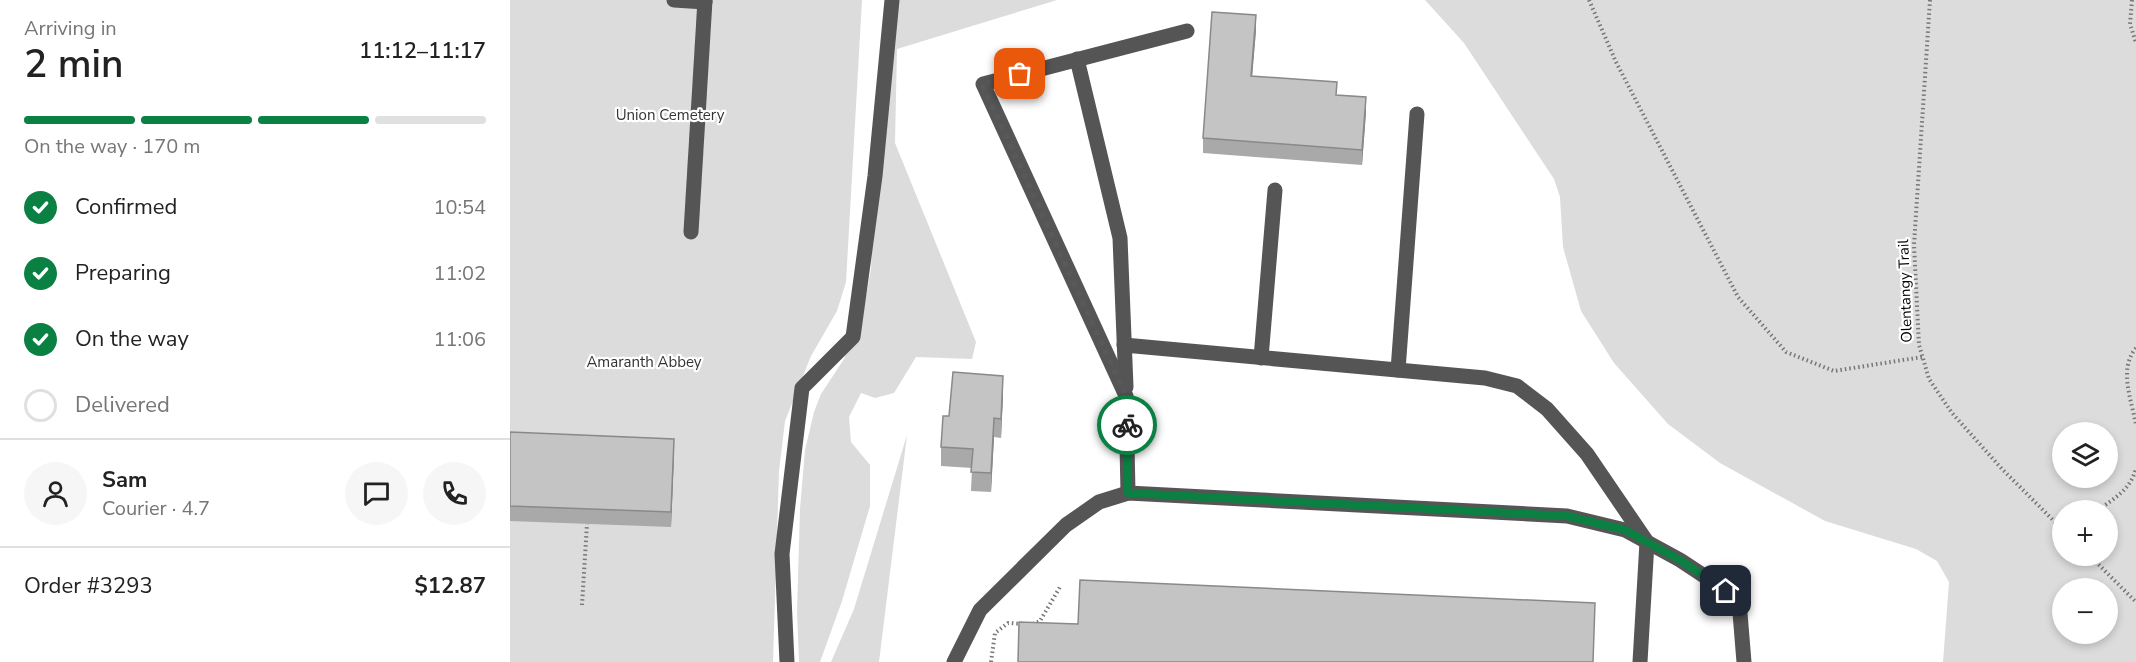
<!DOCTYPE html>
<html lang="en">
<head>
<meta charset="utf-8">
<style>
	:root { --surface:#fff; --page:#f6f6f6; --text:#222; --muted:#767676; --line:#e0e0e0; --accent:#0b8043 }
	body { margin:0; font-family:"Nunito Sans",sans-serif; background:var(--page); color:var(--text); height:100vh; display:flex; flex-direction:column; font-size:22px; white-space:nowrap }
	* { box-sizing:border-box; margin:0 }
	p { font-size:20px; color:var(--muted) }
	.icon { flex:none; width:33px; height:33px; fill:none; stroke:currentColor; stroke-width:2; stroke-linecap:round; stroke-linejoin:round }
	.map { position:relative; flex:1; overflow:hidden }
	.drawer { display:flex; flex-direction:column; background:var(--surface); width:510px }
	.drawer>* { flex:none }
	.tools { position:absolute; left:1542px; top:422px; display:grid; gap:12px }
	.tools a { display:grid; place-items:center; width:66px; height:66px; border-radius:50%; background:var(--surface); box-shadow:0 3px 9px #0003; font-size:30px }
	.pin { position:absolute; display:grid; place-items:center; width:51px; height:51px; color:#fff; margin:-26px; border-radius:12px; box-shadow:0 3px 9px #0006 }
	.courier { position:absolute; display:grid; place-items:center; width:60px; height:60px; margin:-30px; border:4px solid #0b8043; border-radius:50%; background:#fff; color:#222; box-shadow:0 2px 8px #0007 }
	.summary em { font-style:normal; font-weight:600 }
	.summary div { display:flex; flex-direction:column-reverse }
	.summary { display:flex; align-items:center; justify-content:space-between; height:102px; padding:0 24px }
	h1 { font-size:39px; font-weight:600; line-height:45px }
	.bar { display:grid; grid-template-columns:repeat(4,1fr); gap:9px 6px; align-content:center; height:72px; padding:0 24px }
	.bar i { height:8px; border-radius:4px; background:var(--line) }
	.bar .selected { background:var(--accent) }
	.bar p { grid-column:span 4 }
	.line { display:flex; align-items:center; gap:15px; padding:0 24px; border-top:2px solid var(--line) }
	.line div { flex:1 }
	.round { display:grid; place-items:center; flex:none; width:63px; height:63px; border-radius:32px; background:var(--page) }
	ol { padding:0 24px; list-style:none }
	li { display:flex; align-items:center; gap:18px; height:66px }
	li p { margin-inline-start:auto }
	li .icon { padding:6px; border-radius:50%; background:var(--accent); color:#fff; stroke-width:4 }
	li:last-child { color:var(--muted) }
	li i { width:33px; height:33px; border:3px solid var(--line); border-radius:50% }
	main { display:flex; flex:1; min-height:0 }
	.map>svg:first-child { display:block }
</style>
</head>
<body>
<main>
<section class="drawer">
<div class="summary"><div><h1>2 min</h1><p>Arriving in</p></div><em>11:12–11:17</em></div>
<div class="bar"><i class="selected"></i><i class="selected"></i><i class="selected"></i><i></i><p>On the way · 170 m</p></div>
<ol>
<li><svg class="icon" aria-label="check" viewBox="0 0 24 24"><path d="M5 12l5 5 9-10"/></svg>Confirmed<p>10:54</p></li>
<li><svg class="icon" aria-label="check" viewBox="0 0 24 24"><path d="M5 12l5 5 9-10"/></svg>Preparing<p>11:02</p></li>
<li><svg class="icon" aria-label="check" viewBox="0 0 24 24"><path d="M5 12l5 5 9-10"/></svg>On the way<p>11:06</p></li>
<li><i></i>Delivered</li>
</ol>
<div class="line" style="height:108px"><a class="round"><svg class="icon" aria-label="person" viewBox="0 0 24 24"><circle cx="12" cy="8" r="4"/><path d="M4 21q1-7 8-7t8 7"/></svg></a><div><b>Sam</b><p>Courier · 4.7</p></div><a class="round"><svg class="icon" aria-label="chat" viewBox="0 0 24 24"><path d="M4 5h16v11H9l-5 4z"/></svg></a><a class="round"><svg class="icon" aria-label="phone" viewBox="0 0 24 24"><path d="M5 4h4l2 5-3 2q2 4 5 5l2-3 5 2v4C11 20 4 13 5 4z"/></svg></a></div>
<div class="line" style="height:78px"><div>Order #3293</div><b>$12.87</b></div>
</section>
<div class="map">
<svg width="1626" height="662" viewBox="0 0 1626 662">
	<rect width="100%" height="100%" fill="#fff"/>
	<g fill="#dcdcdc" fill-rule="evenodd">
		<path d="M0,0H352L336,282L327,311L301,356L275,421L269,471L263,662H0Z"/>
		<path d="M378,0H547L387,49L385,143L466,342L462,359L406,357L384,393L365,398L351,393L339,417L341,442L360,465V506L332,601L310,662H289L287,612L290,509L295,450L304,412L311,394L334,359L347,326L356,296L361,269L365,146Z"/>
		<path d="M915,0H1626V662H1433L1439,582L1427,561L1406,549L1315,521L1210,463L1158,424L1104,363L1071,311L1053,247L1050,197L1044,179L954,43ZM1552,432H1598V477H1552ZM1552,510H1598V555H1552ZM1552,588H1598V633H1552Z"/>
		<path d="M397,435L369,662H321L344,609Z"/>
	</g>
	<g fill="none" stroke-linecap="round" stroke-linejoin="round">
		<g stroke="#777" stroke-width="4" stroke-dasharray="1.5 3" stroke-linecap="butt">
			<path d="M1079,0L1106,62L1228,297L1276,352L1324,371L1412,357"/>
			<path d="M1420,0L1404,245L1409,345L1419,379L1442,413L1492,469L1552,529"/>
			<path d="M1622,0L1620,24L1626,43"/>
			<path d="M1626,348C1608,369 1622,401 1626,425"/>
			<path d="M1588,510C1605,498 1621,489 1626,468"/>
			<path d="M1579,555L1626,602"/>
			<path d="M72,605L77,524"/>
			<path d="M523,624L530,621L550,587"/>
			<path d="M481,662L485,633L498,623L513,624"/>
		</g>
		<g stroke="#555" stroke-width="15">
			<path d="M164,0L195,2"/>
			<path d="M567,59L610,238L616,387"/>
			<path d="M181,232L195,0"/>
			<path d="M614,345L975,378L1007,386L1037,409L1077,454L1137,542L1130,662"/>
			<path d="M751,358L765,190"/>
			<path d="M888,370L907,114"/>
			<path d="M618,493L616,396L473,84L677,31"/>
			<path d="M277,662L272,554L292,388L343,337L365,176L382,0"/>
			<path d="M444,662L470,610L556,525L589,502L618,493L1057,516L1115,530L1170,560L1217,591L1230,613L1234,662"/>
		</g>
	</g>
	<g fill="#a9a9a9">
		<path d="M746,30L742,76L827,95L856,112L852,165L693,153V138Z"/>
		<path d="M493,395L491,438L484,437L481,492L461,491L462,468L431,466V447L439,416Z"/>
		<path d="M0,432L164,454L161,527L0,521Z"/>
	</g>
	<g fill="#898989">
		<path d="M746,15V30L741,91V76Z"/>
		<path d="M856,97V112L852,165V150Z"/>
		<path d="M493,376V395L491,438V419Z"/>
		<path d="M484,418V437L481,492V473Z"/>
		<path d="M164,439V454L161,527V512Z"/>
	</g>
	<g fill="#c4c4c4" stroke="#898989" stroke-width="1.5">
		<path d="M702,12L746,15L741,76L827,82L826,95L856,97L852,150L693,138Z"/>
		<path d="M443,372L493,376L491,419L484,418L481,473L461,472L463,449L431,447L433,416H439Z"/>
		<path d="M0,432L164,439L161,512L0,506Z"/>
		<path d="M570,580L1085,603L1083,662H508L509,622L568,624Z"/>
	</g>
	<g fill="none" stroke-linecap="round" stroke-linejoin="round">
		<path stroke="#595959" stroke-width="6" stroke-dasharray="0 10.8" d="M510,74L472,84L616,396L617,425"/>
		<path stroke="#0b8043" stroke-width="8" d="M617,425L618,493L1057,516L1115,530L1170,560L1216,591"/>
	</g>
	<g text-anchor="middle" stroke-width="4.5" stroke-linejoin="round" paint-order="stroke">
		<g font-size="15" fill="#333" stroke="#fff">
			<text x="160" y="120">Union Cemetery</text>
			<text x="134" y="367">Amaranth Abbey</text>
		</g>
		<g font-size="15" fill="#000" stroke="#fff">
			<text transform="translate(1395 291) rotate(-92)" y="5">Olentangy Trail</text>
		</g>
	</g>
</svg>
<div class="tools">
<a><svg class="icon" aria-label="layers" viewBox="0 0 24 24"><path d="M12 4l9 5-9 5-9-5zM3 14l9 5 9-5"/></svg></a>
<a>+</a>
<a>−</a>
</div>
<div class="pin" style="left:510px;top:74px;background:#ea580c"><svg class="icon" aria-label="bag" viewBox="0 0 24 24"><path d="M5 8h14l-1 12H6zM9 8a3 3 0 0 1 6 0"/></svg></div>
<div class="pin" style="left:1216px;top:591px;background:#1f2937"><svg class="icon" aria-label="home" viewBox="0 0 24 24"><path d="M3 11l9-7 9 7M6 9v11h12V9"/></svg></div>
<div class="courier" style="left:617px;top:425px"><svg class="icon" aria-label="bike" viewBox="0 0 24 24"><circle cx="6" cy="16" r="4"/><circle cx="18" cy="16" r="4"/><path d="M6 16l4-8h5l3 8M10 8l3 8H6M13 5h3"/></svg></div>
</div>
</main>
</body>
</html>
